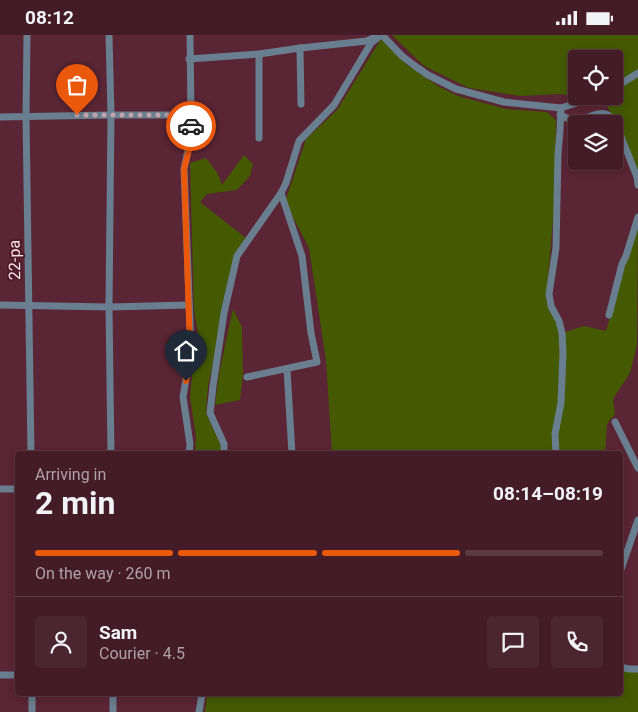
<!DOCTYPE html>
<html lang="en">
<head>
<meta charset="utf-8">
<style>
	:root { --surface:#441c28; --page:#4b2530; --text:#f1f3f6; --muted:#afa1a8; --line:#5c3a45; --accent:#ea580c }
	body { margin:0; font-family:Roboto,sans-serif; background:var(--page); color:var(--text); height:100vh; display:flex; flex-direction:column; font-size:19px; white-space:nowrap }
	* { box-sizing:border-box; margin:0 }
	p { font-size:16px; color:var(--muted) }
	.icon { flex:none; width:28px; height:28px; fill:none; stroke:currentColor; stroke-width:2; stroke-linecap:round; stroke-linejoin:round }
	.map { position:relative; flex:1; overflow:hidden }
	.panel { position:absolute; left:15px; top:416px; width:608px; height:245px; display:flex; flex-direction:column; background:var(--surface); border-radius:5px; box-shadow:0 2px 8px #0003,0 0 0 1px var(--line) }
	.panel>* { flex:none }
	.tools { position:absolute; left:568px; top:15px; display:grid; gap:10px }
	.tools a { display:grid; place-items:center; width:55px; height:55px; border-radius:5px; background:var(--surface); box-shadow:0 2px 8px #0003,0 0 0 1px var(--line); font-size:25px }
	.pin { position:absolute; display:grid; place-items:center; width:42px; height:42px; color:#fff; margin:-51px -21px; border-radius:50% 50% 50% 0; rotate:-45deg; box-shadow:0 0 5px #0007 }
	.pin .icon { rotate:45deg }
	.courier { position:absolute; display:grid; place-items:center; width:50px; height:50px; margin:-25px; border:4px solid #ea580c; border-radius:50%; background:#fff; color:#222; box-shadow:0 1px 6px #0007 }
	.summary em { font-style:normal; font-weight:700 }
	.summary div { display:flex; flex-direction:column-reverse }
	.summary { display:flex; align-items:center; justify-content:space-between; height:85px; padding:0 20px }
	h1 { font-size:32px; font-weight:700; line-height:38px }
	.bar { display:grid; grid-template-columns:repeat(4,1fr); gap:8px 5px; align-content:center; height:60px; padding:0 20px }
	.bar i { height:6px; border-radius:4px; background:var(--line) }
	.bar .current { background:var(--accent) }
	.bar p { grid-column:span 4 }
	.line { display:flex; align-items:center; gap:12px; padding:0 20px; border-top:1px solid var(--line) }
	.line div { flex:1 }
	.round { display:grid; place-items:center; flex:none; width:52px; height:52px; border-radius:5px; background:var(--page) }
	.status { display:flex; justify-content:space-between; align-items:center; height:35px; padding:0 25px; background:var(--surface); direction:ltr }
	.status svg { height:14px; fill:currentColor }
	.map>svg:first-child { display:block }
</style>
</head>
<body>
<div class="status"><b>08:12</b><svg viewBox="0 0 49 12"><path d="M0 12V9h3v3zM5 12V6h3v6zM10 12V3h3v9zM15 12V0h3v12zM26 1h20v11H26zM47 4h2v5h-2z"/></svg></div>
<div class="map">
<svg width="638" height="677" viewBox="0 0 638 677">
	<rect width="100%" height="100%" fill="#5a2535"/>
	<g fill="#445900" fill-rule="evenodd">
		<path d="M392,0H638V142L605,66L560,59L520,61L469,53L424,31ZM576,24H614V61H576Z"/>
		<path d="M381,4L407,30L438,51L458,61L506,74L547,77L556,85L555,163L546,265L562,298L584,291L606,296L638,185L637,310L630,338L613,364L615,379L607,389L605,419H332L326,325L309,213L285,167L306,104L337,75Z"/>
		<path d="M244,120L253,129L250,141L237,155L207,159L200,167L247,204L236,220L208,351L206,378L221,411V419H195L196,402L190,362L193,330L202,319L194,276L190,128L206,123L218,139L222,150Z"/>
		<path d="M233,274L242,292L243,340L240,365L215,370L219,338Z"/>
		<path d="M620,632L638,634V677H205L207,659H620Z"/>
	</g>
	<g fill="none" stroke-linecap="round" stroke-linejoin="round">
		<g stroke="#697e8f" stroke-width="7">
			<path d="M27,0L26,81L31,419"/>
			<path d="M109,0L111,80L109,272L111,419"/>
			<path d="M382,0L402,21L415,31L428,40L456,54L504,67L561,73L598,61"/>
			<path d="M300,13L301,69"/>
			<path d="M259,19V103"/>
			<path d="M189,24L259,19L300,13L367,6L375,2"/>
			<path d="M614,53L638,38"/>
			<path d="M560,80C565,82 570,85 576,85C591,84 603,70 615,86L637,142L638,150"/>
			<path d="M0,82L111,80H191"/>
			<path d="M0,270L109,272L189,270"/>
			<path d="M609,280L622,229L626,221L638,182"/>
			<path d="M287,334L292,419"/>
			<path d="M247,342L317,327L311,298L302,221L281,158"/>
			<path d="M615,387L638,433"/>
			<path d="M189,419L190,409L183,362L191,314L184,134L189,111L191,80L190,0"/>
			<path d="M224,419V409L210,378L213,351L224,278L237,221L281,158L286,148L299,106L334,70L371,8L381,0"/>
			<path d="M556,419L555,399L561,368L563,318L562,298L559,286L551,271L549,259L556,213L558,119L560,96L561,73"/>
			<path d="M0,454H18"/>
			<path d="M620,537L638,485"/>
			<path d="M620,632L629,634H638"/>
			<path d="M0,640H18"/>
			<path d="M32,659V677"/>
			<path d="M113,659V677"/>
			<path d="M199,677L202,659"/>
		</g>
	</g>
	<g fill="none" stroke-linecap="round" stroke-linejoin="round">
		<path stroke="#c3a2ab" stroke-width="5" stroke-dasharray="0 9" d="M77,80H191V91"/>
		<path stroke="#ea580c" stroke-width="6" d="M186,346L190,314L184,134L190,111L191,91"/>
	</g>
	<g text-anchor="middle" stroke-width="4" stroke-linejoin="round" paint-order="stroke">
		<g font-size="16" fill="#fbe5ea" stroke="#4f1a2b">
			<text transform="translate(14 225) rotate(-91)" y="6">22-ра</text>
		</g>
	</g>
</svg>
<div class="tools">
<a><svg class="icon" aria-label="locate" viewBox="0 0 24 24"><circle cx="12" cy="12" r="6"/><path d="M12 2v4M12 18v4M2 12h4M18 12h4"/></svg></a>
<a><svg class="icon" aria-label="layers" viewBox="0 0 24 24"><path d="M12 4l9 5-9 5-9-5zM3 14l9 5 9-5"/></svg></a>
</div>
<div class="pin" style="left:77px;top:80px;background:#ea580c"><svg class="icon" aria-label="bag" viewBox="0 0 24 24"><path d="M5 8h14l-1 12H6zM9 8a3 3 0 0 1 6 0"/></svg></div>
<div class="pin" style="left:186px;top:346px;background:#1f2937"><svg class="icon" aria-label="home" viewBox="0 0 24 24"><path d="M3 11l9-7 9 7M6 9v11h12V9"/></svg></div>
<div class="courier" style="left:191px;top:91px"><svg class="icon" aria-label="car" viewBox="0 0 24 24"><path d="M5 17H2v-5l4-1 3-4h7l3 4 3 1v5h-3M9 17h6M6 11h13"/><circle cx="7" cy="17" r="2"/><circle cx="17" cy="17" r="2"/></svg></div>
<section class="panel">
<div class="summary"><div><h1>2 min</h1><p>Arriving in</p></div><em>08:14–08:19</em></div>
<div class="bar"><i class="current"></i><i class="current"></i><i class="current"></i><i></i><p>On the way · 260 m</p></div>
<div class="line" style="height:90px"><a class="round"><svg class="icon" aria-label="person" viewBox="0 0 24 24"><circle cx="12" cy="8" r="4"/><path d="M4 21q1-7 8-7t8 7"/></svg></a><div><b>Sam</b><p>Courier · 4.5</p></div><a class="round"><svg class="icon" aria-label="chat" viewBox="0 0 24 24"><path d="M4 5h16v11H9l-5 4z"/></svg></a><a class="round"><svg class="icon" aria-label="phone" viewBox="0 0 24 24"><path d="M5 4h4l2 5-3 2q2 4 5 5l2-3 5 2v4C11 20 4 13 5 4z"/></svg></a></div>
</section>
</div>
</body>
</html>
